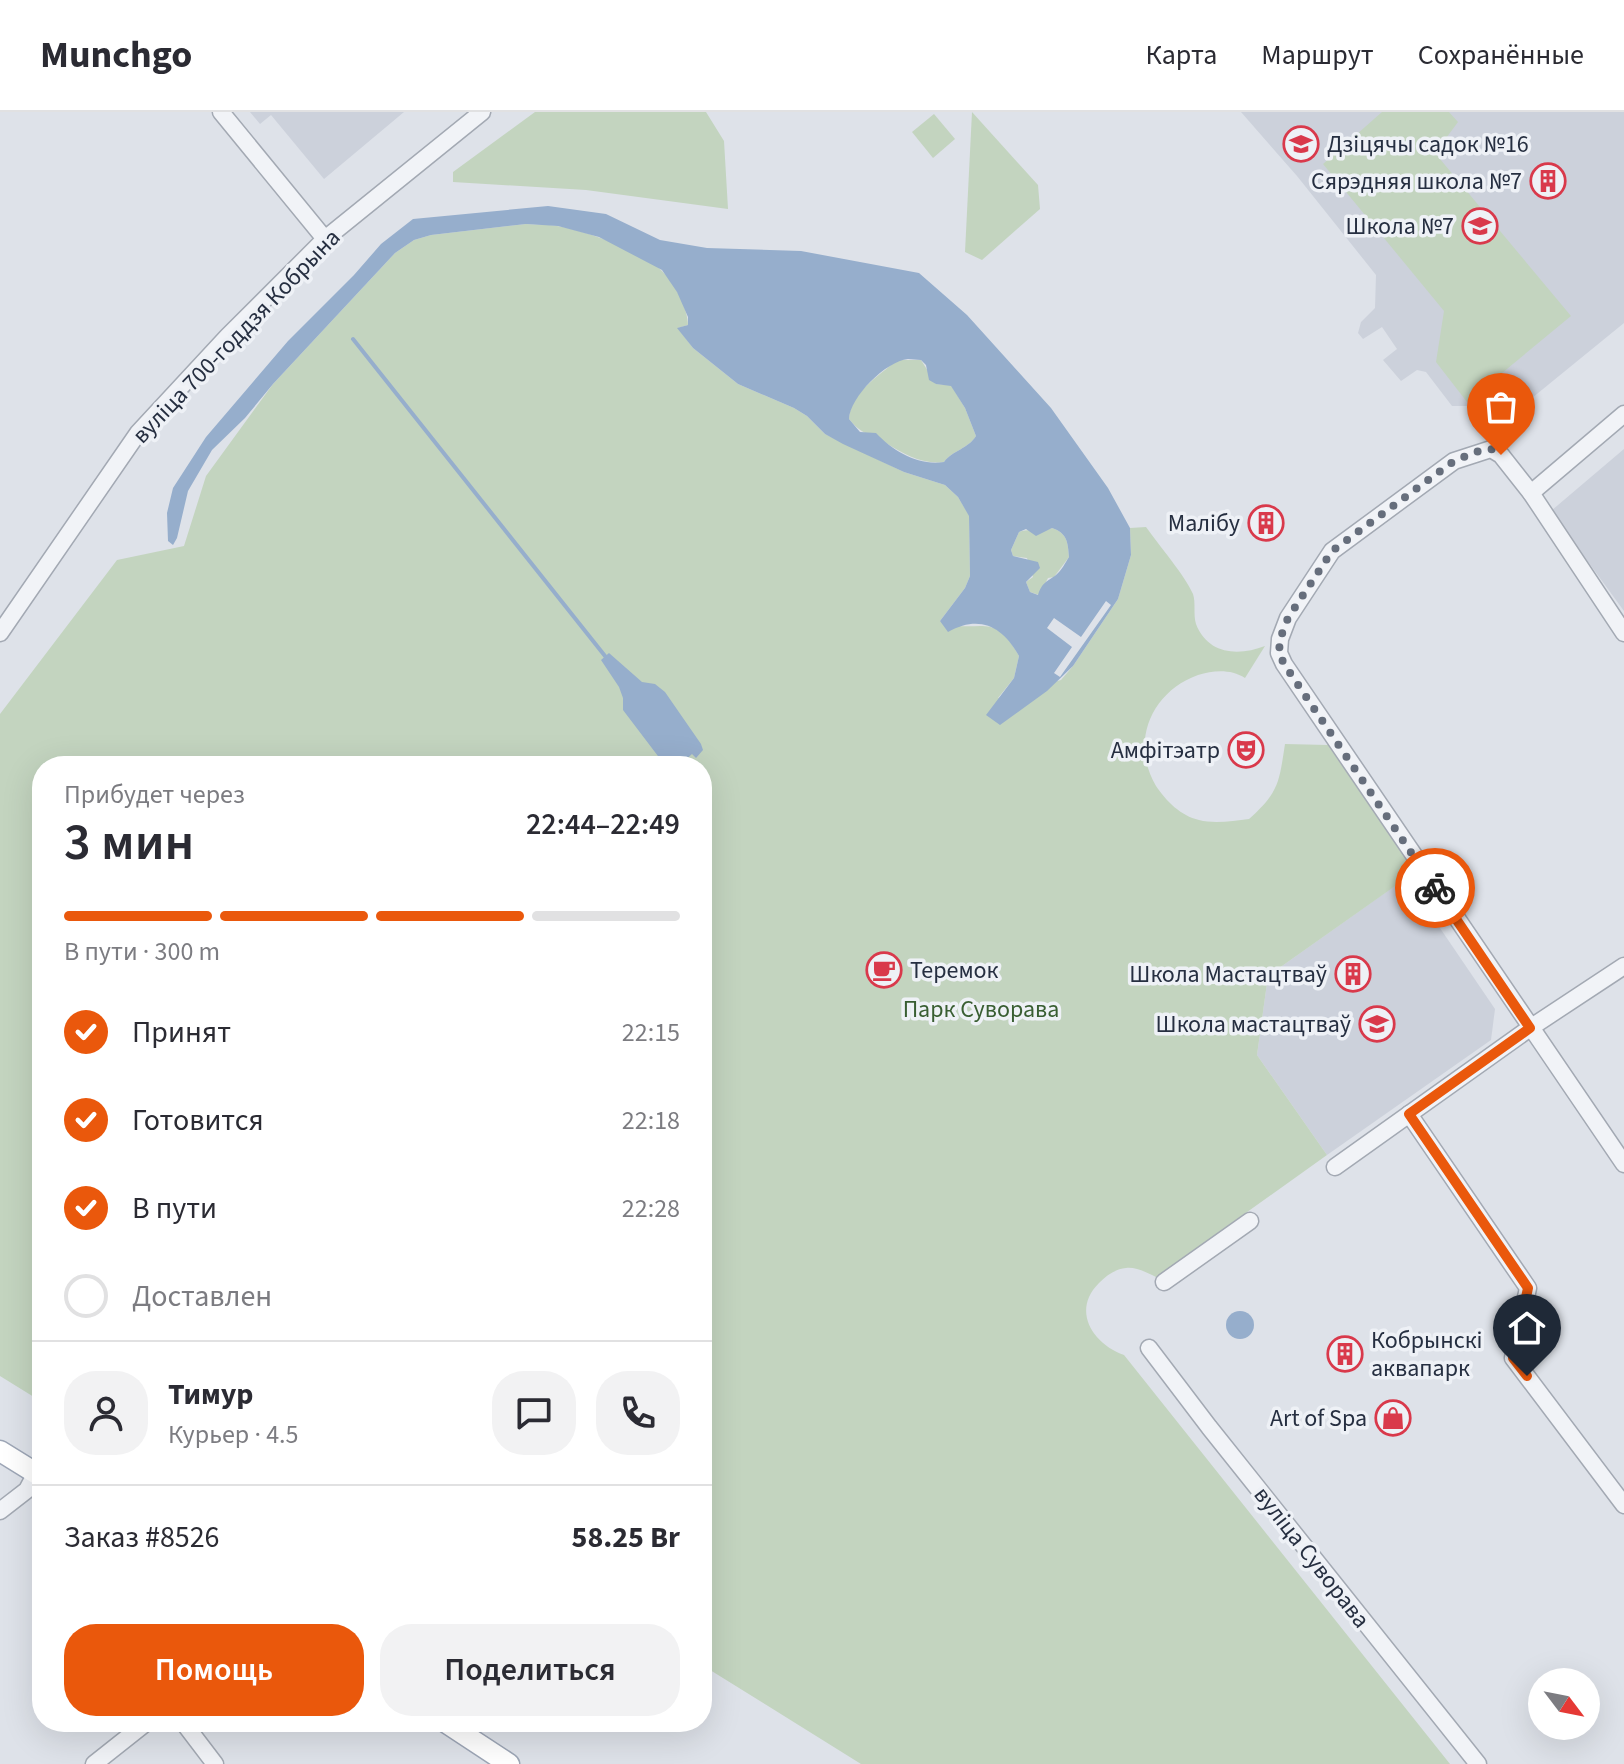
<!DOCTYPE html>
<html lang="ru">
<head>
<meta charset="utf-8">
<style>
	:root { --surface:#fff; --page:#f2f2f3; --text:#2b2b33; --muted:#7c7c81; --line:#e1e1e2; --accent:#ea580c }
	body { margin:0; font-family:"Source Sans 3",sans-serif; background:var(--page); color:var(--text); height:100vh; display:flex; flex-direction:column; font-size:30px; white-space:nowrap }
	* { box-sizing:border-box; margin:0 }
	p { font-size:26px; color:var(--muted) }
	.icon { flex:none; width:44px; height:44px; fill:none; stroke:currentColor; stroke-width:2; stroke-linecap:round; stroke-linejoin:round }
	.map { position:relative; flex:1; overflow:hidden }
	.panel { position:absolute; left:32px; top:644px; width:680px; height:976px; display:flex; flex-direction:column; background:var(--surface); border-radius:32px; box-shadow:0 8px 32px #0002 }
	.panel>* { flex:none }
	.needle { width:52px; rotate:122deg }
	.controls { position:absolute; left:1528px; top:1556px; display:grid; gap:16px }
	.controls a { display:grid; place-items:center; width:72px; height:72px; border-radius:50%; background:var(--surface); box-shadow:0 8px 32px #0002; font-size:40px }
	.pin { position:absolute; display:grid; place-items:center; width:68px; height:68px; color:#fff; margin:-82px -34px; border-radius:50% 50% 50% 0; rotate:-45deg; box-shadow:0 0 8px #0007 }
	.pin .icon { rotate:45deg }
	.courier { position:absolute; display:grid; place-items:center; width:80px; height:80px; margin:-40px; border:6px solid #ea580c; border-radius:50%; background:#fff; color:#222; box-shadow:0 2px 10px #0007 }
	.overview em { font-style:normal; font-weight:600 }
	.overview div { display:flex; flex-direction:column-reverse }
	.overview { display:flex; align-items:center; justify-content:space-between; height:136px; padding:0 32px }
	h1 { font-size:52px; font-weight:600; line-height:60px }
	.bar { display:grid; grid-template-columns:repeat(4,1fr); gap:12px 8px; align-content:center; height:96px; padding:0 32px }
	.bar i { height:10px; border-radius:6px; background:var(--line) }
	.bar .on { background:var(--accent) }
	.bar p { grid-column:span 4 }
	.line { display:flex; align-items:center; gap:20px; padding:0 32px; border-top:2px solid var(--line) }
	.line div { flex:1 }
	.round { display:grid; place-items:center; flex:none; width:84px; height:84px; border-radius:32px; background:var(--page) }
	ol { padding:0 32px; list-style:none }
	li { display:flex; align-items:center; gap:24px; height:88px }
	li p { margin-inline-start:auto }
	li .icon { padding:8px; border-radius:50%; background:var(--accent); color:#fff; stroke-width:4 }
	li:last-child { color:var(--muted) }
	li i { width:44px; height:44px; border:4px solid var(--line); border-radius:50% }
	.cta { display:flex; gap:16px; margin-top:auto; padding:16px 32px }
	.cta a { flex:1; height:92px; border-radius:32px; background:var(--accent); color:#fff; font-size:32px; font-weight:600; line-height:92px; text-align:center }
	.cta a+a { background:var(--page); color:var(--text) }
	header { display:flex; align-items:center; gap:48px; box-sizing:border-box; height:112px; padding:0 40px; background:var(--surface); border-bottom:2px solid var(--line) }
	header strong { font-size:38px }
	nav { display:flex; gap:44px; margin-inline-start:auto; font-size:28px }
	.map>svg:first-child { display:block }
</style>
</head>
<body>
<header>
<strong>Munchgo</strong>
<nav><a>Карта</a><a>Маршрут</a><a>Сохранённые</a></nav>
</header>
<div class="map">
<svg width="1624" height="1652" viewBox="0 0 1624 1652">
	<rect width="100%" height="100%" fill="#dee2e9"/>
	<g fill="#ccd1db">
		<path d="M250,0H404L324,67L271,3L260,12Z"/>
		<path d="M1241,0H1624V211L1499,313L1488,301L1471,294H1452L1426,260L1417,258L1401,269L1383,248L1397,237L1382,215L1363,227L1358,221L1361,210L1375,196L1376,163L1297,64Z"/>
		<path d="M1624,337V499L1551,399Z"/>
		<path d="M1406,766L1495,897L1491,928L1327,1043L1257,943L1268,864Z"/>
	</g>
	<g fill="#c3d4bf">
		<path d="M535,0H706L724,29L728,97L586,78L453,70V60Z"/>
		<path d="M972,0L1038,73L1040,97L982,148L965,140Z"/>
		<path d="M1382,0H1449L1458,10L1435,41L1571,204L1467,290L1436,250L1444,199L1323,52Z"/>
		<path d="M934,2L955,27L933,46L912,20Z"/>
		<path d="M526,112C536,113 547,112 557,114C584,118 641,139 661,158C674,170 688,196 688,213L678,216L693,236L738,272L794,296L807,304L825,322L904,360L945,373L958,385L969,403L970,464L965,476L940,509C978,525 992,495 1019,544L1014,566L998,586L1061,568L1073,554L1118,487L1131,443L1130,416L1146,415C1158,432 1186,465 1193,482C1196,491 1193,502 1196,512C1208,543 1239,544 1265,534L1245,566C1231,557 1214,558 1198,563C1151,580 1130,630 1156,674C1166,689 1181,704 1199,708C1214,712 1233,709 1249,707C1279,680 1279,671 1285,632L1328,633L1415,760L1268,864L1257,943L1327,1043L1156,1165C1146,1160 1136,1155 1126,1156C1115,1157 1106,1164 1099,1171C1071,1199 1093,1232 1124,1243L1450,1652H861L702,1553V654H42V1290L0,1264V602L117,448L184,434L206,364L273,272L395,141L414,128L431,123Z"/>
		<path d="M897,248H921L936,272L951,273L965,296L976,324C968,337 953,338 944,350C923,353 904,342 886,331C870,322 862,323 849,307C850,281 879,264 897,248Z"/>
		<path d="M1052,416C1067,421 1068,430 1069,445L1054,465L1048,466L1039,483L1030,480L1026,470L1033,465L1027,446L1013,444L1011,438L1019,420C1030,416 1040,421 1052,416Z"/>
	</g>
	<g fill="#96aecc" fill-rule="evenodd">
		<path d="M548,94L606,102L660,128L707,136L801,139L919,161L967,203L1051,296L1108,376L1130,416L1131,443L1118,487L1073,554L1047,579L1000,613L986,603L1014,566L1019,544C1003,515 980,502 948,520L940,509L965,476L970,464L969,404L958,385L945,373L904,360L843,332L825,322L807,304L794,296L738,272L693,236L677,216L688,213V205L677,180L662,158L599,125L558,114L526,112L431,123L414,128L395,141L273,272L245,306L212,338L188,379L177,426L173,433L168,429L167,401L173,376L206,325L288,229L354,163L381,132L413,107ZM908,247L921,248L926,253L929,268L936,272L951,274L965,296L976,324C968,337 953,338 944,350C918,354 893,339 876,321L860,320L849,307C850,285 886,249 908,247ZM1052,416C1067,421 1068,430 1069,445C1065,451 1062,458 1056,463C1047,470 1042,470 1038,483L1030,480L1026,470L1040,456L1038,450L1013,444L1011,438L1019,420L1026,417L1036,424Z"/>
		<path d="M609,541L642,570L655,572L665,580L701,632L703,638L696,646L692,642L682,651L684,654L664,652L623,598V586L619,575L601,548Z"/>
		<circle cx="1240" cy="1213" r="14"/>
	</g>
	<path fill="#dee2e9" d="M1106,489L1111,493L1060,565L1054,561L1072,535L1047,516L1054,506L1081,525Z"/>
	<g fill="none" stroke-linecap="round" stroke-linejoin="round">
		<path stroke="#96aecc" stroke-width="4" d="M353,227L605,544"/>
		<defs>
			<g id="minor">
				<path d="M221,0L325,127"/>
				<path d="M1531,381L1624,302"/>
				<path d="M0,521L138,321L227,225L325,127L482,0"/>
				<path d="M1624,521L1531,381L1501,343L1491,337L1454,349L1332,439L1288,506L1280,527L1279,541L1284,552L1624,1052"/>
				<path d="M1409,1002L1528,1176L1513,1246L1624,1393"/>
				<path d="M1335,1055L1530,916L1624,854"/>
				<path d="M1164,1170L1250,1109"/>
				<path d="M1149,1236L1209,1315L1478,1652"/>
				<path d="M0,1399L27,1378L36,1361"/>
				<path d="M183,1610L215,1652"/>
				<path d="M94,1652L147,1610"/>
			</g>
			<g id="major">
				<path d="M0,1339L42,1365"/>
				<path d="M445,1610L509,1652"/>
			</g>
		</defs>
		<use href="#minor" stroke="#a3a9b3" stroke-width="19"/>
		<use href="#major" stroke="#9da6b6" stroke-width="23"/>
		<use href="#minor" stroke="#f1f3f7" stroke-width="16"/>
		<use href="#major" stroke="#fff" stroke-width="20"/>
	</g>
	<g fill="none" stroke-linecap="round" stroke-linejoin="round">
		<path stroke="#666e7c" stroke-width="8" stroke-dasharray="0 14.4" d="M1435,776L1284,552L1279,541L1280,527L1288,506L1332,439L1454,349L1481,338L1491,337L1501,343"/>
		<path stroke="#ea580c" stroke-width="10" d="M1435,776L1530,916L1409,1002L1528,1176L1513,1246L1527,1264"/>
	</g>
	<defs>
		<symbol id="school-ring" viewBox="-11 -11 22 22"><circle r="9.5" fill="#eef1f6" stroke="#d9394b" stroke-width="1.5"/><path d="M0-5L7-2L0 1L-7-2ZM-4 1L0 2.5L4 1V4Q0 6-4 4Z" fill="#d9394b"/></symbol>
		<symbol id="building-ring" viewBox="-11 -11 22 22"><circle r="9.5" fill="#eef1f6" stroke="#d9394b" stroke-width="1.5"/><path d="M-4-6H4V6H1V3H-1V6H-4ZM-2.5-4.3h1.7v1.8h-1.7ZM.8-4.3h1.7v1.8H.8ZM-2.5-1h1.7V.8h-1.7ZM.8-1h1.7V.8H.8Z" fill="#d9394b"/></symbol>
		<symbol id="theatre-ring" viewBox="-11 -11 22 22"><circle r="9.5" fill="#eef1f6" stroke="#d9394b" stroke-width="1.5"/><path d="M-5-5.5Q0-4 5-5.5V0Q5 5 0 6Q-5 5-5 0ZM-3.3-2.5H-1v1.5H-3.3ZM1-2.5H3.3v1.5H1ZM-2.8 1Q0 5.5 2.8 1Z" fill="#d9394b"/></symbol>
		<symbol id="cafe-ring" viewBox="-11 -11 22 22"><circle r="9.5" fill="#eef1f6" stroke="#d9394b" stroke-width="1.5"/><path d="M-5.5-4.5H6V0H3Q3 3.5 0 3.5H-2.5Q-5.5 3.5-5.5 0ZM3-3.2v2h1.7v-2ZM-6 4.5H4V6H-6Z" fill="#d9394b"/></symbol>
		<symbol id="shop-ring" viewBox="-11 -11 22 22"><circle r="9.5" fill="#eef1f6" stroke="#d9394b" stroke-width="1.5"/><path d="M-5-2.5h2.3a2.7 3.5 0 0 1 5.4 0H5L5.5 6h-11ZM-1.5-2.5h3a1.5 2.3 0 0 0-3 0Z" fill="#d9394b"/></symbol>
	</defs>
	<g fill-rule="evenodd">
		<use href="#school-ring" x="1281" y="12" width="40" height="40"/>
		<use href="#building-ring" x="1528" y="49" width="40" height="40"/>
		<use href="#school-ring" x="1460" y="94" width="40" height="40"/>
		<use href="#building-ring" x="1246" y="391" width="40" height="40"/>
		<use href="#theatre-ring" x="1226" y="618" width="40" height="40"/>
		<use href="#cafe-ring" x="864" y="838" width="40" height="40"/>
		<use href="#building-ring" x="1333" y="842" width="40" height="40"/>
		<use href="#school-ring" x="1357" y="892" width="40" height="40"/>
		<use href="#building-ring" x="1325" y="1222" width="40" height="40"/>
		<use href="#shop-ring" x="1373" y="1286" width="40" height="40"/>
	</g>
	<g text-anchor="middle" stroke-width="7" stroke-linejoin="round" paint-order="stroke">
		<g font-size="24" fill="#262f41" stroke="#eef1f6" text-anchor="end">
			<text x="1327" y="40" text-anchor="start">Дзіцячы садок №16</text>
			<text x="1522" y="77">Сярэдняя школа №7</text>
			<text x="1454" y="122">Школа №7</text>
			<text x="1240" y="419">Малібу</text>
			<text x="1220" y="646">Амфітэатр</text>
			<text x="910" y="866" text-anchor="start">Теремок</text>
			<text x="1327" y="870">Школа Мастацтваў</text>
			<text x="1351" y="920">Школа мастацтваў</text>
			<text x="1371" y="1236" text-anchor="start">Кобрынскі<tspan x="1371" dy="28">аквапарк</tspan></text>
			<text x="1367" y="1314">Art of Spa</text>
		</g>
		<g font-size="24" fill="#262f41" stroke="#eef1f6">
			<text transform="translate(236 224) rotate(-46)" y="8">вуліца 700-годдзя Кобрына</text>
			<text transform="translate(1312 1445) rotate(52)" y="8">вуліца Суворава</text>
		</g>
		<g font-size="24" fill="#395e32" stroke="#eef1f6">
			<text x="981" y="905">Парк Суворава</text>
		</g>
	</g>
</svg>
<div class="controls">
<a><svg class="needle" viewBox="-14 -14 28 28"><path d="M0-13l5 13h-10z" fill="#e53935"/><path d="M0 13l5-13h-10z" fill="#7c7c81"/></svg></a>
</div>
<div class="pin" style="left:1501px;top:343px;background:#ea580c"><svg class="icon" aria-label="bag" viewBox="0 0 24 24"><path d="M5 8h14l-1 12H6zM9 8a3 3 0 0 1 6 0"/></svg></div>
<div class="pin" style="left:1527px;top:1264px;background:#1f2937"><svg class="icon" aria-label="home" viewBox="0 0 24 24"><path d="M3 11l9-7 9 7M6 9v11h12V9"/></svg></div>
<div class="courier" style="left:1435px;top:776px"><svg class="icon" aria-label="bike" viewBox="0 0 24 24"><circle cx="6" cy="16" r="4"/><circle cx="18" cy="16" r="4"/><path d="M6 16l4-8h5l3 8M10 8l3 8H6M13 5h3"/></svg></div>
<section class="panel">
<div class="overview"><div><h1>3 мин</h1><p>Прибудет через</p></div><em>22:44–22:49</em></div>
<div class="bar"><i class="on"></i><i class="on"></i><i class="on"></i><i></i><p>В пути · 300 m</p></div>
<ol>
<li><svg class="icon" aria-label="check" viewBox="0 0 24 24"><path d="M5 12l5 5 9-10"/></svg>Принят<p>22:15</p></li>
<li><svg class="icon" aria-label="check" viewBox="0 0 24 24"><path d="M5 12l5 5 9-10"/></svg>Готовится<p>22:18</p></li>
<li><svg class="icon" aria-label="check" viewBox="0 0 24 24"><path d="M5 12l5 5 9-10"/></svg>В пути<p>22:28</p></li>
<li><i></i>Доставлен</li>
</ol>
<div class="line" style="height:144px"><a class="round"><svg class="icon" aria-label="person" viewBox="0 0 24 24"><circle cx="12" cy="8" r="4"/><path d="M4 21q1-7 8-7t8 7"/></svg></a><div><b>Тимур</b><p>Курьер · 4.5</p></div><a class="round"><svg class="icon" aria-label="chat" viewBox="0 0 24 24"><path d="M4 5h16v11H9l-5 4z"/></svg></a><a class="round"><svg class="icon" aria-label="phone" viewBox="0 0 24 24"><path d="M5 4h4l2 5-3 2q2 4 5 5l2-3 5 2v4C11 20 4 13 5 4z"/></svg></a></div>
<div class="line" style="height:104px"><div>Заказ #8526</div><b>58.25 Br</b></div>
<div class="cta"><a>Помощь</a><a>Поделиться</a></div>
</section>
</div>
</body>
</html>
